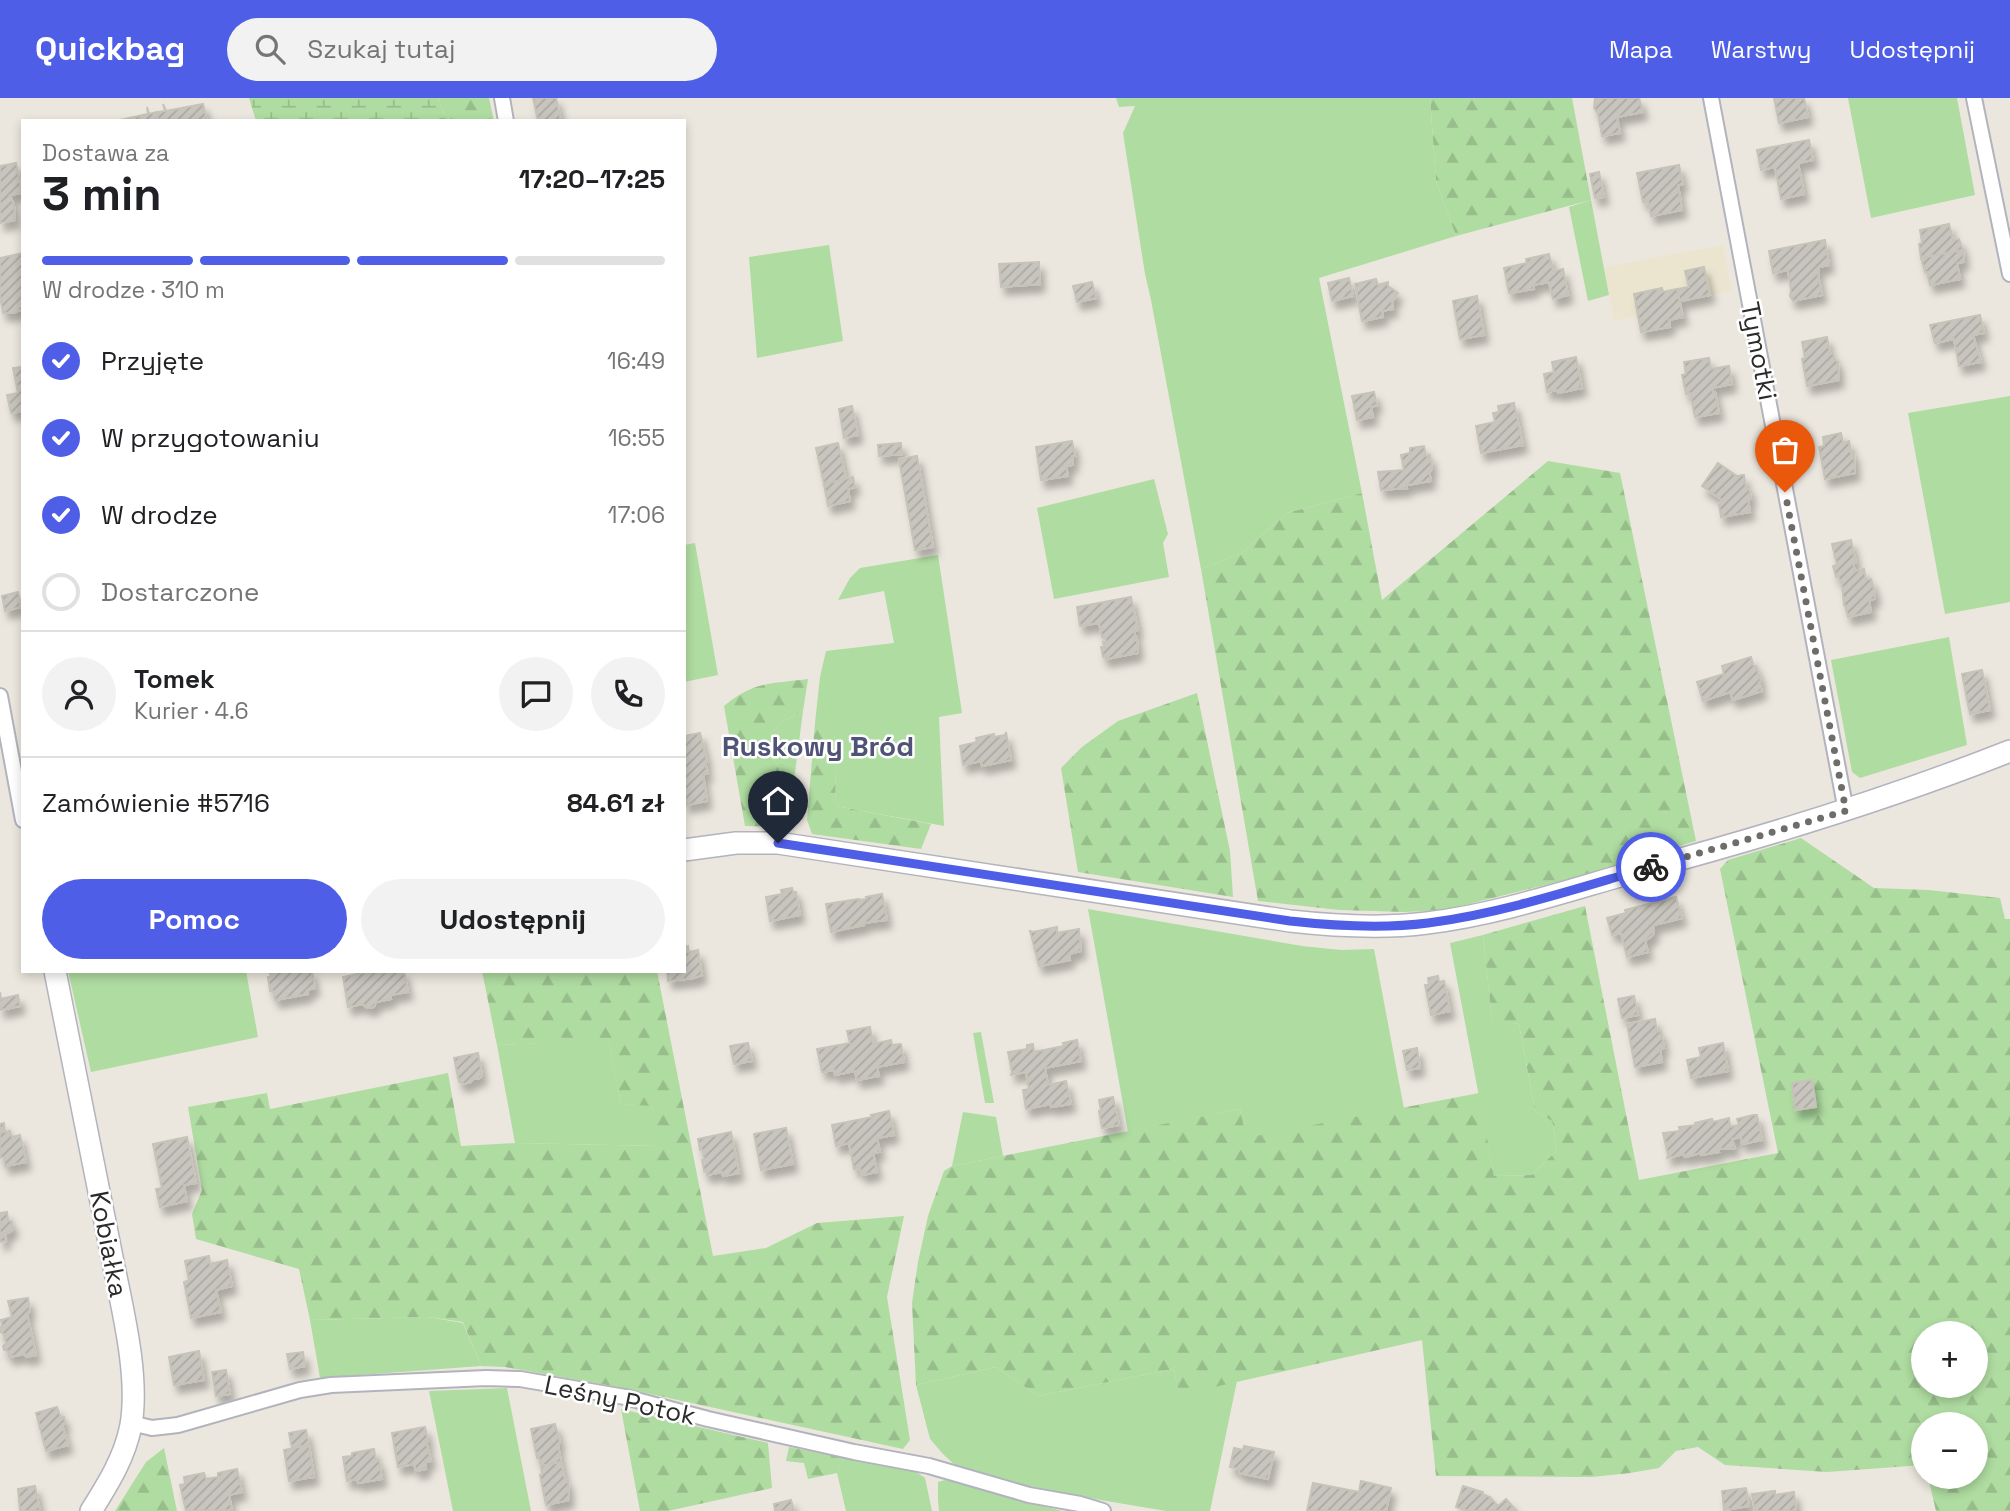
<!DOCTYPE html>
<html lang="pl">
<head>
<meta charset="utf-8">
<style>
	:root { --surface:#fff; --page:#f2f2f2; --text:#202124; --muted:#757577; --line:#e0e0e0; --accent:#4f5ee7 }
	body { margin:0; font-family:"Space Grotesk",sans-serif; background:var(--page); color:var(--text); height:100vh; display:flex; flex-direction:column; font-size:26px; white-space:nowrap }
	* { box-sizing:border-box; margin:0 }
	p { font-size:23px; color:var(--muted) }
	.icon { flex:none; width:38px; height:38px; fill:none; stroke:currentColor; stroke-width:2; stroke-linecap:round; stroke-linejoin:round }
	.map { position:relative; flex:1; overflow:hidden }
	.drawer { position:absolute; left:21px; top:21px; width:665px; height:854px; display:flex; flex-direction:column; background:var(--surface); border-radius:0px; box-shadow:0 4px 10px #0003 }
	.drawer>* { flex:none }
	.tools { position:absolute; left:1911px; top:1223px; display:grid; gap:14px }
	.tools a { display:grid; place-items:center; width:77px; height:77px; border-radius:50%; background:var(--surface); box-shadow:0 4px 10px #0003; font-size:35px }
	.pin { position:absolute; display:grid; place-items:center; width:60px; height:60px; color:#fff; margin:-72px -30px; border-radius:50% 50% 50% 0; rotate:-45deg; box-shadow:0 0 7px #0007 }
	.pin .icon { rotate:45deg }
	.courier { position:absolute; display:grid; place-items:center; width:70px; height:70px; margin:-35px; border:5px solid #4f5ee7; border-radius:50%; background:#fff; color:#222; box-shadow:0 2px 9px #0007 }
	.overview em { font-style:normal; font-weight:600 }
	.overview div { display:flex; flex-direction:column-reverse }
	.overview { display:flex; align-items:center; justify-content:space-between; height:119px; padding:0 21px }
	h1 { font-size:46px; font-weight:600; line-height:52px }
	.bar { display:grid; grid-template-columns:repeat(4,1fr); gap:10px 7px; align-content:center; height:84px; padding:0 21px }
	.bar i { height:9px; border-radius:5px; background:var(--line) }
	.bar .selected { background:var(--accent) }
	.bar p { grid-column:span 4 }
	.line { display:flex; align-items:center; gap:18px; padding:0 21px; border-top:2px solid var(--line) }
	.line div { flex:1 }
	.round { display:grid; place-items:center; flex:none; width:74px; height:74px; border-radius:37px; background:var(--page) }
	ol { padding:0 21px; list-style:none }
	li { display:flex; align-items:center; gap:21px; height:77px }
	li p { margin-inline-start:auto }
	li .icon { padding:7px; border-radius:50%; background:var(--accent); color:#fff; stroke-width:4 }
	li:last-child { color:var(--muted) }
	li i { width:38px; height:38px; border:4px solid var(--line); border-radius:50% }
	.primary-button { display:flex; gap:14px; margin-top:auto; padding:14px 21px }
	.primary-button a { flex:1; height:80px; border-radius:42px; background:var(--accent); color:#fff; font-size:28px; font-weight:600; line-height:80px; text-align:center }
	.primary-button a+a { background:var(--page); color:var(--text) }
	header { display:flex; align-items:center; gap:42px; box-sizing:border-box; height:98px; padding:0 35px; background:var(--accent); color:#fff }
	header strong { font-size:33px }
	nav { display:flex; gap:38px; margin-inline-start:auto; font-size:24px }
	.search { width:490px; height:63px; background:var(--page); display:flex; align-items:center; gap:18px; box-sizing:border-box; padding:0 24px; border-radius:38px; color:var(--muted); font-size:26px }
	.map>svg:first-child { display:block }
</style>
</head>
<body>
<header>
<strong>Quickbag</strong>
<div class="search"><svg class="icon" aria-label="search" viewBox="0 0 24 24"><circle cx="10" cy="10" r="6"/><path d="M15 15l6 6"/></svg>Szukaj tutaj</div>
<nav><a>Mapa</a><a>Warstwy</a><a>Udostępnij</a></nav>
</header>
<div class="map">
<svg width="2010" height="1413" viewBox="0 0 2010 1413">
	<defs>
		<pattern id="forest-firs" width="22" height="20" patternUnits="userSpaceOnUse" patternTransform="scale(1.75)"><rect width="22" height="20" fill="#afdca1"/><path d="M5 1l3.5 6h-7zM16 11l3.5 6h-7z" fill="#97bd8b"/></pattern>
		<pattern id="wetland-marsh" width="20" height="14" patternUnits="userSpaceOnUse" patternTransform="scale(1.75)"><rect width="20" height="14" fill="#afdca1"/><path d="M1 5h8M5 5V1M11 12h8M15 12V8" fill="none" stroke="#97bd8b"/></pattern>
		<pattern id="building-hatch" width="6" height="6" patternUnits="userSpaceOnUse" patternTransform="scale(1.75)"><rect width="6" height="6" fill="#c7c5bd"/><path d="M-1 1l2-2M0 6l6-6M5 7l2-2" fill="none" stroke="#aba9a3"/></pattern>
		<filter id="shadow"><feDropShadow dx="4.5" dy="8" stdDeviation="3.5" flood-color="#0004"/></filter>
	</defs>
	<rect width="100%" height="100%" fill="#ebe7de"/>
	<path fill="#ebe5d0" d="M1723,147L1732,193L1680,203L1677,191L1663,194L1662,190L1634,196L1638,218L1614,223L1604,169Z"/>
	<g fill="#afdca1">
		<path d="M1116,0H1430L1436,83L1456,138L1319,180L1362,395L1287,415L1242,455L1201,471L1151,202L1145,176L1123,35L1135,8L1119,9Z"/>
		<path d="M1848,0H1957L1975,97L1871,120Z"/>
		<path d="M1591,102L1609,197L1588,203L1569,109Z"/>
		<path d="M829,147L843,243L757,260L749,159Z"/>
		<path d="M2010,298V504L1945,516L1908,315Z"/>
		<path d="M1154,381L1168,436L1163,445L1169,479L1054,501L1037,410Z"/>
		<path d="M695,445L718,577L684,584V447Z"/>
		<path d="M938,457L962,615L939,619L944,728L836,708L834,631L815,625L820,579L826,553L894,545L884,493L838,502L850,480L860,470Z"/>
		<path d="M1949,539L1967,647L1860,680L1852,674L1831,562Z"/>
		<path d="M803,613L794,682L780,674L773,657L771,636L782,624Z"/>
		<path d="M1088,811L1302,848L1341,852L1374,851L1404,1011L1245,1041L1240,1011L1128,1034Z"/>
		<path d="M1483,837L1492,922L1519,926L1535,1013L1552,1023L1557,1052L1532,1077L1494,1078L1450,845Z"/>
		<path d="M68,873H246L258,939L91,974Z"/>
		<path d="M981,934L994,1005H985L973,935Z"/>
		<path d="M609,942L621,1006L652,1007L659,1048L515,1045L497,947Z"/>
		<path d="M963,1014L996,1019L1003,1058L952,1068Z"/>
		<path d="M428,1219L463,1225L481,1268L320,1280L310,1222Z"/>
		<path d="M996,1269L1038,1298L1174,1271L1179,1296L1237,1283L1210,1413H1166L1059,1395L959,1371L943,1356L930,1341L916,1287Z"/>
		<path d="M507,1290L531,1413H453L429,1293Z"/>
		<path d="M844,1360L915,1373L925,1380L932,1413H846L837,1375Z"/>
		<path d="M945,1382L954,1384L1062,1413H939L938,1402V1384Z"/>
	</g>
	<g fill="url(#forest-firs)" fill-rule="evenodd">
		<path d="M438,0H489L494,23H447Z"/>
		<path d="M1430,0H1572L1591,102L1456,138L1436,83Z"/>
		<path d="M1548,363L1620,375L1696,743L1577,779L1445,812L1405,814L1339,812L1258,803L1201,471L1242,455L1287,415L1362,395L1382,502Z"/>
		<path d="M808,581L803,613L782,624L771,636L773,657L780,674L794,682L786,722L778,729L745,728L724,608C754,583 771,586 808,581Z"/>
		<path d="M1197,595L1230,753L1233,799L1078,774L1061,670L1082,649L1118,623Z"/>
		<path d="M815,625L834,630L836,708L931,726L921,751L812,736L807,722Z"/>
		<path d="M1801,740L1874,790L1929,792L2000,800L2005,821H2010V1413H1936L1928,1379H1976V1326H1923V1367L1827,1374L1725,1367L1698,1349L1676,1353L1659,1370L1630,1375L1592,1379L1436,1378L1422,1242L1179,1297L1174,1271L1038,1298L996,1269L916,1287L912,1205L918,1164L928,1118L944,1073L952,1068L1240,1011L1246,1040L1479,995L1494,1078L1532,1077L1557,1052L1552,1023L1535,1013L1519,926L1492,923L1483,837L1585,808L1639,1082L1778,1055L1720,771L1728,762ZM1923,1236H1976V1288H1923Z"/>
		<path d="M482,873H657L713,1158L766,1150L817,1125L904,1118L887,1199L910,1342L903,1351L618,1289L505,1269L481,1268L463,1224L428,1219L310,1222L299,1171L196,1141L192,1116L202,1092L188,1009L267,995L270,1011L448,975L461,1048L515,1045L658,1048L652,1008L621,1006L609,943L497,947Z"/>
		<path d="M621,1311L768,1345L772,1390L668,1413H640Z"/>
		<path d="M789,1349L844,1360L837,1375L808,1381L804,1365L786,1363Z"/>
		<path d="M164,1350L177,1413H115L146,1364Z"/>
	</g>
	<path fill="url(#wetland-marsh)" d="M249,0H438L447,23H256Z"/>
	<g fill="url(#building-hatch)" stroke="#c6c3b8" stroke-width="2" filter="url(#shadow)">
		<path d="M533,0H556L561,22L538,23Z"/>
		<path d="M1595,0H1639L1643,14L1617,19L1620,35L1602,38L1598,16L1594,10Z"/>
		<path d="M1774,0H1804L1808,19L1779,25Z"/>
		<path d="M163,6L166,13L203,6L207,23H158L157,14L165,13Z"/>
		<path d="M147,9L149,16L157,14L158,23H115L148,16Z"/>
		<path d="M1809,42L1813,62L1798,65L1804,96L1781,101L1775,69L1761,72L1757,52Z"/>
		<path d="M16,65L22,95L10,97L14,107L15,122L0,125V68Z"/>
		<path d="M1679,67L1683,86L1678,87L1682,112L1651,118L1648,103L1643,104L1637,75Z"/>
		<path d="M1599,74L1604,99L1595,100L1590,76Z"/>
		<path d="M1949,126L1953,142L1959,141L1963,152L1921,160L1919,146L1922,145L1920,132Z"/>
		<path d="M1825,142L1829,167L1819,169L1818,176L1822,197L1793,203L1790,198L1791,192L1788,172L1773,175L1769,153Z"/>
		<path d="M1963,152L1964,164L1957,165L1960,181L1930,187L1927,174H1925L1921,160Z"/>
		<path d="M23,155V211L13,215H3L0,198V160Z"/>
		<path d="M1549,156L1553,173L1563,171L1568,197L1553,201L1549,184L1533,187L1534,191L1509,195L1504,170L1527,165L1526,161Z"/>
		<path d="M1039,164L1040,186L1001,189L999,166Z"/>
		<path d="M1704,169L1710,197L1680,203L1677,191L1689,189L1685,173Z"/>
		<path d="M1349,180L1353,198L1332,203L1328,185Z"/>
		<path d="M1376,181L1378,187L1388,184V188L1398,195L1392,204L1393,211L1382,213L1383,219L1362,223L1355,186Z"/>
		<path d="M1092,184L1096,200L1077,204L1073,188Z"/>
		<path d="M1662,190L1663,194L1677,191L1683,219L1669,222L1670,229L1641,234L1634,196Z"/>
		<path d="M1477,198L1484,237L1460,241L1453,203Z"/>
		<path d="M1980,217L1984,235L1973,237L1981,264L1959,268L1954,241L1935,245L1930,227Z"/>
		<path d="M1827,239L1830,256L1833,255L1835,262L1838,264L1839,282L1807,288L1802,261L1805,260L1802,244Z"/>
		<path d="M1576,259L1582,290L1558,295L1557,292L1547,294L1544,276L1554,274L1552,264Z"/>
		<path d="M1709,260L1711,271L1729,268L1732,286L1712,290L1713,295L1715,294L1719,315L1695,319L1690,295L1686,296L1682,277L1686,276L1684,264Z"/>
		<path d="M23,267V313L11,315L7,297L18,295L13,270L21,269Z"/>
		<path d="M1374,294L1377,307L1371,309L1373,319L1357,322L1352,298Z"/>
		<path d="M1514,305L1523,347L1481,355L1476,328L1495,324L1493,315L1499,314L1498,308Z"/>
		<path d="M852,308L858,337L844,340L839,311Z"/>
		<path d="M1841,335L1843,345L1849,343L1851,355H1854L1855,375L1825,381L1819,349L1824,348L1823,339Z"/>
		<path d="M1072,343L1075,358H1072L1073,367L1066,368L1068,378L1041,382L1036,349Z"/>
		<path d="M838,345L846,381L824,386L816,350Z"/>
		<path d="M901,345L902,356L879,358L878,347Z"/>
		<path d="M1424,348L1426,358L1430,357L1432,372L1429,373L1431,383L1407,387L1406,384L1407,390L1381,392L1378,374L1404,372L1401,357L1410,355V350Z"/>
		<path d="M917,358L933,449L915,452L899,361Z"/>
		<path d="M1718,365L1737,378L1744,377L1746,390L1749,389L1751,401H1748L1750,414L1721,419L1719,407L1722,402L1702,388Z"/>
		<path d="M853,379L855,389L848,391L850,403L828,408L824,386Z"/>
		<path d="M1851,442L1856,465H1853L1855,473L1864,471L1866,482L1871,481L1875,495V501L1869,502L1871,514L1848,519L1845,507H1844L1842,487L1838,478L1836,479L1833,468L1837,467L1832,446Z"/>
		<path d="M18,494L21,509L5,513L2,498Z"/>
		<path d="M1131,499L1138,532L1134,533L1136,541L1137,540L1138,555L1106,561V558L1103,559L1101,549H1104L1103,544H1106L1105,539H1102L1099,525L1080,528L1077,509Z"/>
		<path d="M1751,559L1754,569L1756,568L1761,583L1759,584L1762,593L1733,602L1730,594L1703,603L1697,584L1724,576L1722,568Z"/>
		<path d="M1982,572L1990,612L1970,616L1962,576Z"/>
		<path d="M1006,634L1011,662L982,668L981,663L963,667L960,648L977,644L976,640L994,636V639L1005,637Z"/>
		<path d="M700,635L707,664L705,665L708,675L703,676L707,703L686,707L684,698V638Z"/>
		<path d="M792,790L793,794H796L800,817L770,823L766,799L782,796L781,792Z"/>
		<path d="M882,796L887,822L863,825L864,827L831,834L826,806L859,801V802L867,801L866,799Z"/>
		<path d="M1676,799L1682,820L1654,827L1653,837L1645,843L1648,854L1627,859L1621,835L1612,837L1607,820L1626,815L1625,812Z"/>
		<path d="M1057,829V835L1079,831L1081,853L1069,856L1070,862L1039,868L1030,833L1033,834Z"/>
		<path d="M688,848L689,854L698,852L702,877L694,880L668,883L667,873H684V849Z"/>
		<path d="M269,873H312L315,890L307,892L308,896L275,902L273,893H270L268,879H271Z"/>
		<path d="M371,873H404L408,894L390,897L391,901L376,904L374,909L367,910L363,906L348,909L343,879Z"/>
		<path d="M1438,878L1439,884L1444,883L1450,913L1431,917L1425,887H1429L1428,880Z"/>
		<path d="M0,894L1,901L18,897L20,908L0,912Z"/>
		<path d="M1634,898L1638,917L1622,920L1618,901Z"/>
		<path d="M1655,921L1657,934L1661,933L1664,950L1660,951L1662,964L1635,969L1627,926Z"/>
		<path d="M870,929L873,946L891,942L892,947L901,946L904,964L877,969L879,978L857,982L855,973L835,977L834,972L822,974L817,951L850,945L847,933Z"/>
		<path d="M1077,942L1081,963L1045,970L1048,987L1066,983L1071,1006L1051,1009V1006L1026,1011L1023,992L1029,991L1026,974L1011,977L1012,974L1008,954L1027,951V947L1033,946L1034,954L1064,948L1063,945Z"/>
		<path d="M748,945L752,963L734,966L730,948Z"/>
		<path d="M1723,945L1728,973L1691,980L1687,962L1701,959L1699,950Z"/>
		<path d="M1417,950L1420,970L1407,972L1403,953Z"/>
		<path d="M478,955L482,977L480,980L473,981L471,984L464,986L459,984L454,960Z"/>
		<path d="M1812,982L1816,1009L1795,1012L1792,985Z"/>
		<path d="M1113,999L1119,1027L1102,1030L1099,1013H1101L1099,1002Z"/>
		<path d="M889,1013L894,1037L877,1040L880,1054L873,1055L877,1074L862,1077L860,1070L854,1071L849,1045L836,1048L832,1027L872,1019L871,1017Z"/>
		<path d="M1753,1017H1757L1762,1042L1742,1046L1741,1039L1732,1041L1735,1050L1718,1051L1719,1054L1701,1057V1055L1685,1059L1684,1056L1667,1060L1668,1057L1663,1035L1680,1033L1679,1029L1696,1027L1695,1025L1712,1021L1713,1024L1729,1020L1730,1029L1739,1027L1737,1021Z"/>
		<path d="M4,1025L5,1034L10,1033L12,1039L20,1037L26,1064L5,1068L4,1059L0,1060V1026Z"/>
		<path d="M786,1030L793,1066L761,1072L754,1036Z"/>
		<path d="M731,1034L739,1075L723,1078L722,1074L707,1077L706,1073H704L702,1062H704L703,1052H700L698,1041Z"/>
		<path d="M187,1039L196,1085L184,1087L187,1103L160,1109L156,1091L162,1090L153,1046Z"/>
		<path d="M7,1114L8,1122L12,1124L13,1131L10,1134L4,1136L6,1143L0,1144V1115Z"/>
		<path d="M209,1158L210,1166L227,1162L232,1188L216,1192L221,1214L191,1220L184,1184L189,1182L185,1163Z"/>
		<path d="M28,1200L30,1214L27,1215L36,1257L26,1259L25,1256L9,1259L8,1253L4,1252L3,1248L6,1245L4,1236L0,1234V1229L2,1228L1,1222L12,1219L8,1203Z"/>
		<path d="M199,1253L204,1282L174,1287L169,1259Z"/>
		<path d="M303,1254L305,1268L290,1271L287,1256Z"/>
		<path d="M226,1272L230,1296L216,1298L212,1274Z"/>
		<path d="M57,1309L61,1320L64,1319L65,1325L62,1326L68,1347L46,1353L36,1315Z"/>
		<path d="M555,1326L560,1344L558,1347L561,1364L541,1368L539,1360H537L531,1331Z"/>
		<path d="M425,1329L428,1343H426L431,1363L425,1364L426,1371L416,1373L414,1366L398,1369L392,1335Z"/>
		<path d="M306,1332L309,1347L292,1350L289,1335Z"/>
		<path d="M309,1347L314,1379L289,1383L284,1352Z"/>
		<path d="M1244,1348L1274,1354L1268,1381L1239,1375V1371L1230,1369L1234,1350L1243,1352Z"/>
		<path d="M374,1351L376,1363L379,1362L382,1381L358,1385L357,1381L347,1383L343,1359L352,1358V1355Z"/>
		<path d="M561,1364L565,1382L568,1383L569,1402L546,1407L540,1377H542L541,1368Z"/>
		<path d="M237,1371L242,1394L229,1397L232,1412L186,1413L180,1387L185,1386L184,1379L204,1375L206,1381L218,1379V1375Z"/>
		<path d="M1361,1383L1391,1390L1386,1413H1307L1313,1385L1359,1394Z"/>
		<path d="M35,1388L40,1413H20L18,1391Z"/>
		<path d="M1463,1388L1483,1394L1482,1396L1490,1399L1498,1408L1492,1413H1469L1456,1409Z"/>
		<path d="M1746,1390L1749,1408L1724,1412L1722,1393Z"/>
		<path d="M1775,1393V1397L1794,1394L1796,1413H1755L1752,1396Z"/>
		<path d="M1506,1401L1517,1413H1492L1498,1408Z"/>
		<path d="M791,1402L794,1413H775L774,1406Z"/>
	</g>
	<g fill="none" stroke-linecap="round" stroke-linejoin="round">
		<defs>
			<g id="street">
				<path d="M502,0L506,23"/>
				<path d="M1711,0L1846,713"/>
				<path d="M1974,0L2010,176"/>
				<path d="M0,598L23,722"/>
				<path d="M131,1325L152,1330L178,1327L300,1292L331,1287L486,1280L520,1281L625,1299L708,1321L854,1354L929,1368L1029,1397L1080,1406L1103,1413"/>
			</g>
			<g id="secondary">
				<path d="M684,752L736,745H778L1290,823C1335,828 1381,831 1427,825C1502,816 1575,790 1648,770C1771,737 1891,700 2010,653"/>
				<path d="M55,873C73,965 91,1057 110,1149C120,1202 140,1274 131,1327C125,1359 108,1386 91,1413"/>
			</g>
		</defs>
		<use href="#street" stroke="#b2b3bd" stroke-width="18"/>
		<use href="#secondary" stroke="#b2b3bd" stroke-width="24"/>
		<use href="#street" stroke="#fff" stroke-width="14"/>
		<use href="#secondary" stroke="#fff" stroke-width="21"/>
	</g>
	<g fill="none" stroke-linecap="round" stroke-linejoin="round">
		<path stroke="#6e6d6a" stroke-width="7" stroke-dasharray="0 12.6" d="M1651,769L1846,713L1785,394"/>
		<path stroke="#4f5ee7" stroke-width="9" d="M778,745L1290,823C1335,828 1382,831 1428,825C1504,815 1578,790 1651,769"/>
	</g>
	<g text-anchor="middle" stroke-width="5" stroke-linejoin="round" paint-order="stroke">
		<g font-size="26" fill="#2b2b2b" stroke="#fff">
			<text transform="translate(1759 253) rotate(79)" y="9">Tymotki</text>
			<text transform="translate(109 1146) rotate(79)" y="9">Kobiałka</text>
			<text transform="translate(620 1302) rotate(12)" y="9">Leśny Potok</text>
		</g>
		<g font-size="28" font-weight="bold" fill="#505377" stroke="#fff">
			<text x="818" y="658">Ruskowy Bród</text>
		</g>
	</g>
</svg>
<div class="tools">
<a>+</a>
<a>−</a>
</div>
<div class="pin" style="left:1785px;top:394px;background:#ea580c"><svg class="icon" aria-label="bag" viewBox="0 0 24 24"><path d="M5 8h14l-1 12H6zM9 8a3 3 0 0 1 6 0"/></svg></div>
<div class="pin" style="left:778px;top:745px;background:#1f2937"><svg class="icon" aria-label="home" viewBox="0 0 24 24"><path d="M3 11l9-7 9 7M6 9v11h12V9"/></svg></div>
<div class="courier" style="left:1651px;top:769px"><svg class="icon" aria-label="bike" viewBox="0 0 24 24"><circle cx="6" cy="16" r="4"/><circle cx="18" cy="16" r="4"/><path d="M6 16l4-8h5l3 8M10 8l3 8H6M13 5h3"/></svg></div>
<section class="drawer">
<div class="overview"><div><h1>3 min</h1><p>Dostawa za</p></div><em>17:20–17:25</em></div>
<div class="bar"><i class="selected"></i><i class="selected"></i><i class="selected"></i><i></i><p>W drodze · 310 m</p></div>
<ol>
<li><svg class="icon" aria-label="check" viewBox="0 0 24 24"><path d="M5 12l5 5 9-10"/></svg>Przyjęte<p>16:49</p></li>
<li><svg class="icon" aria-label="check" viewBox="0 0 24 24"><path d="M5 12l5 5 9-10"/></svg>W przygotowaniu<p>16:55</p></li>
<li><svg class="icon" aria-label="check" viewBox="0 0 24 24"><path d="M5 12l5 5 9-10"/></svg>W drodze<p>17:06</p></li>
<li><i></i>Dostarczone</li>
</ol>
<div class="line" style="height:126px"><a class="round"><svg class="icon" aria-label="person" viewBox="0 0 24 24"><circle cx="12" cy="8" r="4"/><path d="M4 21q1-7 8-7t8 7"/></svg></a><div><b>Tomek</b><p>Kurier · 4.6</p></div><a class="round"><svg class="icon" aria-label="chat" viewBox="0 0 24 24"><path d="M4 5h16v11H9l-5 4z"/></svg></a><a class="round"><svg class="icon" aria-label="phone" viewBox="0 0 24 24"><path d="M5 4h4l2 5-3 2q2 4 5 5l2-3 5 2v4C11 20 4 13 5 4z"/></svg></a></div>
<div class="line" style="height:91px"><div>Zamówienie #5716</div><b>84.61 zł</b></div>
<div class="primary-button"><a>Pomoc</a><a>Udostępnij</a></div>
</section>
</div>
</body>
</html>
